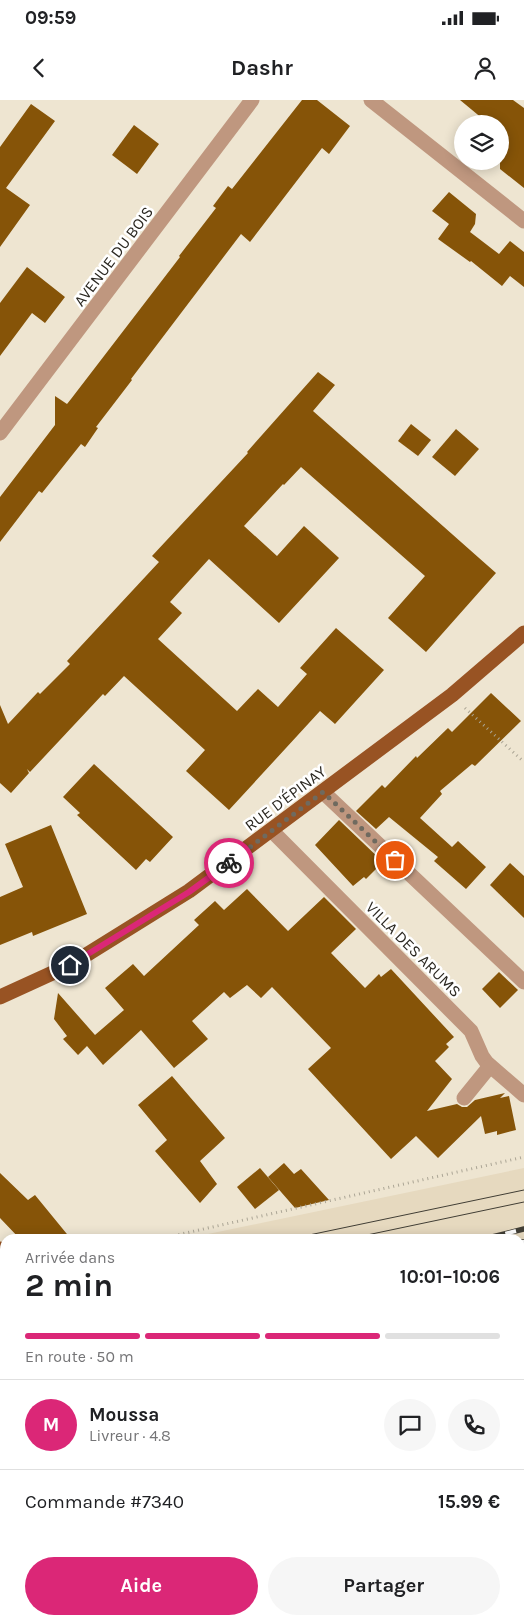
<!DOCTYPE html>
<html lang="fr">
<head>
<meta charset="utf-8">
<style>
	:root { --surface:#fff; --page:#f6f6f6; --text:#202124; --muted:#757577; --line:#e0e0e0; --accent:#db2777 }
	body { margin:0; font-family:Karla,sans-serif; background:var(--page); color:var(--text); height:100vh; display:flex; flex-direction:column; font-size:19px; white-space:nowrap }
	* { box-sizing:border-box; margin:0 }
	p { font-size:16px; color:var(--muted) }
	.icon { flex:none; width:28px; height:28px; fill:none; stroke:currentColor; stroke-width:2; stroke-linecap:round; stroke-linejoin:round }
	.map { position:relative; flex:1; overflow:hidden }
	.panel { position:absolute; left:0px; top:1134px; width:525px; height:391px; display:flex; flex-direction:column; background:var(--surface); border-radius:15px 15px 0 0; box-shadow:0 2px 12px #0003 }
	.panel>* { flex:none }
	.fabs { position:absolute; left:454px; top:15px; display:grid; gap:10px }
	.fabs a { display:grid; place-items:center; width:55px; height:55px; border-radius:50%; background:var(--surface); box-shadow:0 2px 12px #0003; font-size:25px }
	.pin { position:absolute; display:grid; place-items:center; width:42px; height:42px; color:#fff; margin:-21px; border:2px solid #fff; border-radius:50%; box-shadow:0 1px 5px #0007 }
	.courier { position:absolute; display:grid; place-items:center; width:50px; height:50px; margin:-25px; border:4px solid #db2777; border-radius:50%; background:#fff; color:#222; box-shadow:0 1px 6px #0007 }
	.summary em { font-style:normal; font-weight:700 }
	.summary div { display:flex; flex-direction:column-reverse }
	.summary { display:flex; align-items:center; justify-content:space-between; height:85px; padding:0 25px }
	h1 { font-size:32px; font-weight:700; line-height:38px }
	.bar { display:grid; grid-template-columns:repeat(4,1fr); gap:8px 5px; align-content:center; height:60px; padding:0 25px }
	.bar i { height:6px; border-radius:4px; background:var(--line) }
	.bar .on { background:var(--accent) }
	.bar p { grid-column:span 4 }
	.line { display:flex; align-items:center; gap:12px; padding:0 25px; border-top:1px solid var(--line) }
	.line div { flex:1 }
	.round { display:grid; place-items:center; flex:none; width:52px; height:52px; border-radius:26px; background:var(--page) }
	.primary-button { display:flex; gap:10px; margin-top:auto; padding:10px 25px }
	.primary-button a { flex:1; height:58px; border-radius:30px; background:var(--accent); color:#fff; font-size:20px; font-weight:700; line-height:58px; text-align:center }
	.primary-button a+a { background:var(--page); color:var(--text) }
	.status { display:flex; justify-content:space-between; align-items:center; height:35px; padding:0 25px; background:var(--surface); direction:ltr }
	.status svg { height:14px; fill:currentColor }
	header { display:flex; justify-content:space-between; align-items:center; height:65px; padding:0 25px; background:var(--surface); font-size:22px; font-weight:700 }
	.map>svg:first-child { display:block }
</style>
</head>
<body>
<div class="status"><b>09:59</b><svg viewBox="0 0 49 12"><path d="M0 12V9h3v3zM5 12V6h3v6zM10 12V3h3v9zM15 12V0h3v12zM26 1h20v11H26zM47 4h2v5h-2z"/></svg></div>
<header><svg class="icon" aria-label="back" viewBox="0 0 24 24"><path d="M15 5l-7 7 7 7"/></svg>Dashr<svg class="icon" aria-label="person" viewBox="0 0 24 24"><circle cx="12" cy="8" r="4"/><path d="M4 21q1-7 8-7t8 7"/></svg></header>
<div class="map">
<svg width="524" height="1524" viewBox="0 0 524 1524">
	<rect width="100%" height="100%" fill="#eee5d1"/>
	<g fill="#e6d9bf">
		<path d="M524,1068V1164L520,1165V1139H184Z"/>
		<path d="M0,1169H5V1280L0,1281Z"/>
	</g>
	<path fill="#8ad184" d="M5,1280V1369L0,1371V1281Z"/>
	<g fill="#865408">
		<path d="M302,0H317L350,26L329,54L322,48L250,142L241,134L131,279L132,280L96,327L98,328L85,347L81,344L42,393L39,391L0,442V397L55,325V296L67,304L71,299L180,157L179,156L216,108L213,106L228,86L232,89Z"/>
		<path d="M460,0H513L524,8V88L500,69V24H489Z"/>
		<path d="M31,4L55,21L6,88L30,105L0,147V47Z"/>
		<path d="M134,25L159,44L137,74L112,55Z"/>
		<path d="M449,92L476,114L475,124L470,132L499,154L510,141L524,152V187L510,176L502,186L471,161L470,162L438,139L449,124L432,111Z"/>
		<path d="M27,167L65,197L45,223L32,213L0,256V203Z"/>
		<path d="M318,272L335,285L313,311L496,473L426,552L388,518L425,476L301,367L284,385L283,384L244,426L277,456L304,426L339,458L279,523L209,459L170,502L182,513L158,539L237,611L258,589L278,607L307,574L300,568L336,528L384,570L335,624L320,611L229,710L186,671L205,650L124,576L105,596L103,594L30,672L27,669L29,673L11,693L0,683V605L8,624L38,592L40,594L70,564L67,561L159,462L152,456L248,353L247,352Z"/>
		<path d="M411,324L431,340L418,356L398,341Z"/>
		<path d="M456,329L479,349L455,376L432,357Z"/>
		<path d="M491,593L521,621L475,666L472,664L440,691L442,694L420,718L452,747L458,741L486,767L466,789L434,761L438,757L389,717L376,729L356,711L382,685L385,688L416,656L417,658L448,628L452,632Z"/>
		<path d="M94,664L173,737L150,762L146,759L136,770L77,715L80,713L63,697Z"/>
		<path d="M339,720L383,762L366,779L364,777L353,786L315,745Z"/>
		<path d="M51,725L87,814L33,836L32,832L0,845V797L23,787L5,744Z"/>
		<path d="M510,763L524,776V818L490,785Z"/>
		<path d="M247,789L288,831L324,797L356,829L331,853L365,888L379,874L381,877L391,869L454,937L446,944L449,947L435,961L452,979L427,1011L457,1004L462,1007H467L475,1000L505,993L500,998L509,996L516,1030L497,1035V1031L485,1034L481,1016L438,1058L416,1036L391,1059L308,969L331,948L272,887L261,898L247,885L230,898L224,892L192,921L208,939L174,968L141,930L103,965L87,946L78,955L63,939L67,936L54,919L58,893L95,935L124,910L105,888L133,864L144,876L199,825L194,820L215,801L224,810Z"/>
		<path d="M499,872L518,890L500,908L482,889Z"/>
		<path d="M172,976L225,1038L200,1061L217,1084L200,1103L155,1051L167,1040L138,1005Z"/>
		<path d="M284,1063L294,1074L301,1069L329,1100L295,1108L268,1077Z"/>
		<path d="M260,1068L279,1090L255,1109L237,1087Z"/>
		<path d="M0,1073L28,1100L35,1095L71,1139H20L0,1118Z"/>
	</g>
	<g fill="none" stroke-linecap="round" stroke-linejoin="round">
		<g stroke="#aba595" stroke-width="3" stroke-dasharray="1 4" stroke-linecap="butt">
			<path d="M465,608L524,662"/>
			<path d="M159,1139L524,1057"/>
			<path d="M0,1211L5,1210"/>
			<path d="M0,1468L5,1472"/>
			<path d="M61,1520L65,1524"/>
		</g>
		<g stroke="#bf977f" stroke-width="15">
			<path d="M371,0L524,121"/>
			<path d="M0,333L252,0"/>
			<path d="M323,692L524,882"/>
			<path d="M272,731L471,931L482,956L487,963L524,995"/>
			<path d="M464,998L490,966"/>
			<path d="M520,1332L524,1330"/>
			<path d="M0,1391L5,1390"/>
			<path d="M0,1404L5,1408"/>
			<path d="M0,1429L5,1433"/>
			<path d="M520,1445L524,1442"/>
			<path d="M5,1507L1,1516L8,1524"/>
			<path d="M37,1520L40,1524"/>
			<path d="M284,1520L291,1524"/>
			<path d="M436,1524L441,1520"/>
		</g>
		<g stroke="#985323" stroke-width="15">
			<path d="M0,897L70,865L189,791L452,595L524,533"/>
			<path d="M0,1149L5,1157"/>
			<path d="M91,1520L94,1524"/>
			<path d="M125,1520L129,1524"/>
		</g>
		<g stroke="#413e35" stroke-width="1">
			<path d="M290,1139L524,1090"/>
			<path d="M348,1139L524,1102"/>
		</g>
		<defs>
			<g id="rail">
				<path d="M484,1139L524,1129"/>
				<path d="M520,1142H524"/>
				<path d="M0,1248L5,1247"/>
				<path d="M0,1262L5,1261"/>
			</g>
		</defs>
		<use href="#rail" stroke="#413e35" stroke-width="5.5"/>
		<use href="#rail" stroke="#fff" stroke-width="4" stroke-dasharray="11" stroke-linecap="butt"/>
	</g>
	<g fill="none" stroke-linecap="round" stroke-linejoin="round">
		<path stroke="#6f6a5f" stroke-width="5" stroke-dasharray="0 9" d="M229,763L323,692L395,760"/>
		<path stroke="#db2777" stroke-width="6" d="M70,865L189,792L229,763"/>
	</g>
	<g text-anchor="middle" stroke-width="5" stroke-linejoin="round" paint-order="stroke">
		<g font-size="16" fill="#2b2821" stroke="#fff">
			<text transform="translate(113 156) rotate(-53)" y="6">AVENUE DU BOIS</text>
			<text transform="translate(285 698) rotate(-37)" y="6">RUE D'ÉPINAY</text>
			<text transform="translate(414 849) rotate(45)" y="6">VILLA DES ARUMS</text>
		</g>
	</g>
</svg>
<div class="fabs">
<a><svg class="icon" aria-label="layers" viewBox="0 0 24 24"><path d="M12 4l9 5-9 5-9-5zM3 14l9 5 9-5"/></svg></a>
</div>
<div class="pin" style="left:395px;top:760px;background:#ea580c"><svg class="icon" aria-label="bag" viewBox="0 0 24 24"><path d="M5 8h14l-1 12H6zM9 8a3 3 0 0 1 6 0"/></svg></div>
<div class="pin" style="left:70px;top:865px;background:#1f2937"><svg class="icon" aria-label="home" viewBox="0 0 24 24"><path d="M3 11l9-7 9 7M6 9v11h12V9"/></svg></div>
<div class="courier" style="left:229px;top:763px"><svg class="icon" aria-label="bike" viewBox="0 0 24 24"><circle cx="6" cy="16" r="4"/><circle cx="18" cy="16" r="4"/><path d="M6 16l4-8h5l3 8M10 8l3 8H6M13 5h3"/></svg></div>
<section class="panel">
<div class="summary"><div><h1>2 min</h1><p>Arrivée dans</p></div><em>10:01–10:06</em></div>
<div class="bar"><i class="on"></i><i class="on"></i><i class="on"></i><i></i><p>En route · 50 m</p></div>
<div class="line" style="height:90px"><b class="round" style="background:var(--accent);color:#fff">M</b><div><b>Moussa</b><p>Livreur · 4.8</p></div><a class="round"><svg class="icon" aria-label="chat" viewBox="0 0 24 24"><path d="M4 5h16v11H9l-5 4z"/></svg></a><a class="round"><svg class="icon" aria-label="phone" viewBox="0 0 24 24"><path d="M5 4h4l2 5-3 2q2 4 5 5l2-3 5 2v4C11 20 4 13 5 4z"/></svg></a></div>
<div class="line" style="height:65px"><div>Commande #7340</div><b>15.99 €</b></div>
<div class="primary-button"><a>Aide</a><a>Partager</a></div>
</section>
</div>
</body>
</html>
